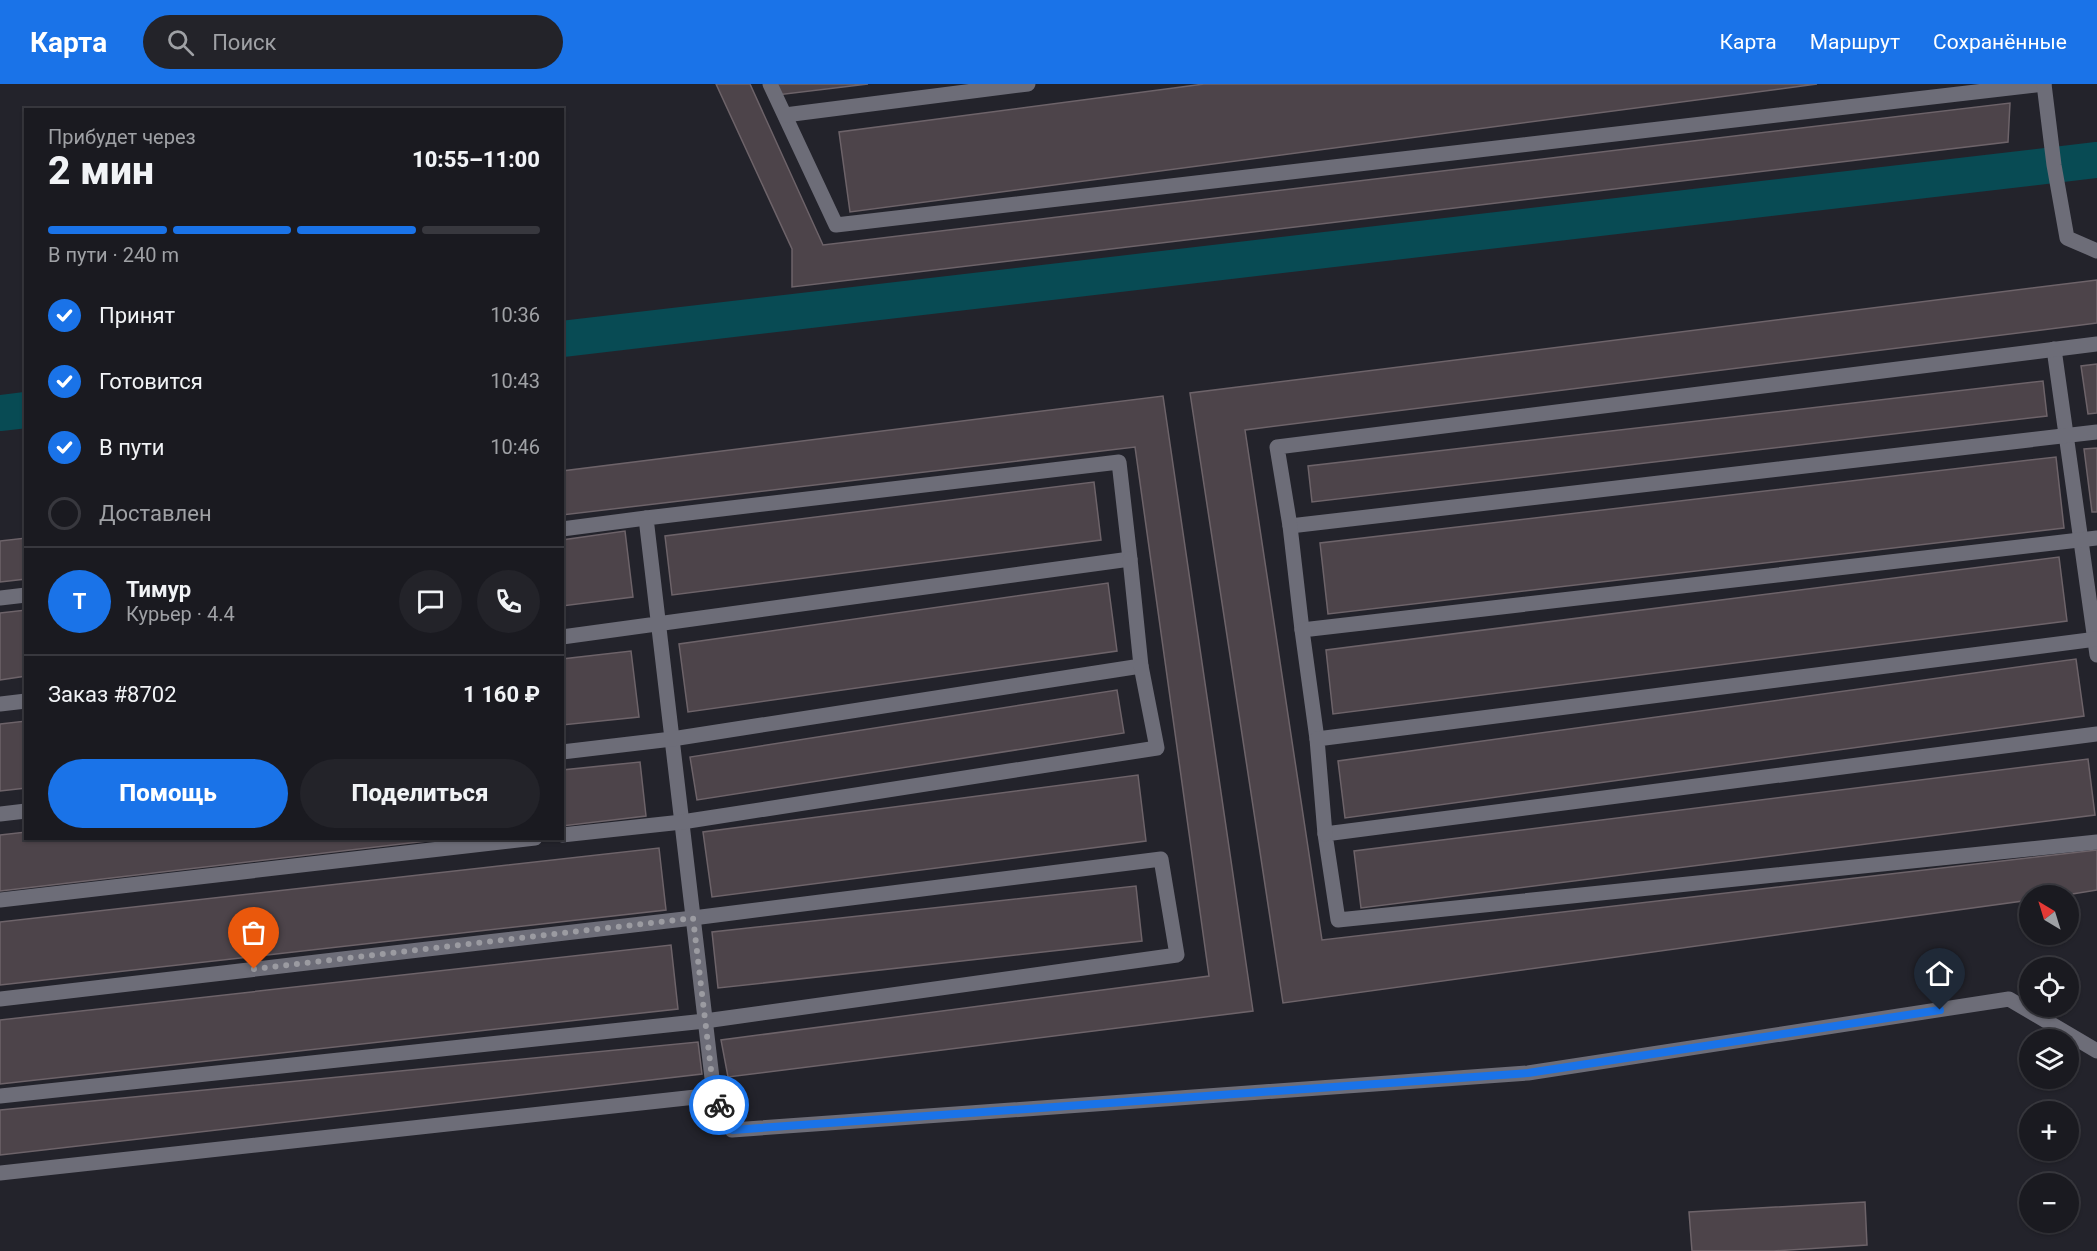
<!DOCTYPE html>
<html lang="ru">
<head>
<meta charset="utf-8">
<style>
	:root { --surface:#1a1a20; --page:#232329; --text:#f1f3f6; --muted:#9fa1a5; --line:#38383e; --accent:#1a73e8 }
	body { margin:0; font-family:Roboto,sans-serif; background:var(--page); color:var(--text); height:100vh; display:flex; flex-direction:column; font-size:22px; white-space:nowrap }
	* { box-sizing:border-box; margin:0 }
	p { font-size:20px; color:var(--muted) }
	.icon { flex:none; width:33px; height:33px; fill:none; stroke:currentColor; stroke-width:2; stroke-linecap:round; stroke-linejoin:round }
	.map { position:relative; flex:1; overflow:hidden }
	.details { position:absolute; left:24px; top:24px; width:540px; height:732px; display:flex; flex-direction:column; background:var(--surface); border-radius:0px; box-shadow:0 2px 4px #0004,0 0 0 2px var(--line) }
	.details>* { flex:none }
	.needle { width:39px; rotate:322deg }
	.fabs { position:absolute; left:2019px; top:801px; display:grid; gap:12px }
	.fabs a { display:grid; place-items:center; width:60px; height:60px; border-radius:50%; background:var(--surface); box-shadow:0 2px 4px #0004,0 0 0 2px var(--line); font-size:30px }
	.pin { position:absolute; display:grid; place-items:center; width:51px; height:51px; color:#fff; margin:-62px -26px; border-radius:50% 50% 50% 0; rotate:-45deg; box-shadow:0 0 6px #0007 }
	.pin .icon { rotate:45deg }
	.courier { position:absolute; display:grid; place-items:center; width:60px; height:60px; margin:-30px; border:4px solid #1a73e8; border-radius:50%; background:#fff; color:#222; box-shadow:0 2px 8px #0007 }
	.overview em { font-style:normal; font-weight:800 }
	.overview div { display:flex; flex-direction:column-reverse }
	.overview { display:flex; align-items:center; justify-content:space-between; height:102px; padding:0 24px }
	h1 { font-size:39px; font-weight:800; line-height:45px }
	.bar { display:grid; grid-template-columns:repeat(4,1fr); gap:9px 6px; align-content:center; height:72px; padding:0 24px }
	.bar i { height:8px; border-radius:4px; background:var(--line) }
	.bar .selected { background:var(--accent) }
	.bar p { grid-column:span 4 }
	.line { display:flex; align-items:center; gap:15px; padding:0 24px; border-top:2px solid var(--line) }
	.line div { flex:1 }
	.round { display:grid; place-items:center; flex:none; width:63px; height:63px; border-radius:32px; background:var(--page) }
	ol { padding:0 24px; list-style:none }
	li { display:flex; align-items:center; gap:18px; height:66px }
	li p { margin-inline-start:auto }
	li .icon { padding:6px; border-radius:50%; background:var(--accent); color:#fff; stroke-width:4 }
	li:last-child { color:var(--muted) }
	li i { width:33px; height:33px; border:3px solid var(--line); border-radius:50% }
	.primary-button { display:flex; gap:12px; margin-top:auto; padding:12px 24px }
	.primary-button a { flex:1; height:69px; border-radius:36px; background:var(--accent); color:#fff; font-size:24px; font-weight:800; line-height:69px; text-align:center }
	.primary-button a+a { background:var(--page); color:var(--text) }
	header { display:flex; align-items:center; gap:36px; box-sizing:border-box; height:84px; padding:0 30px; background:var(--accent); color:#fff }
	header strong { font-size:28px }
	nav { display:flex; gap:33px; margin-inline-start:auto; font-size:21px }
	.search { width:420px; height:54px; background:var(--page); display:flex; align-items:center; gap:15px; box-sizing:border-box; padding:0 21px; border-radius:33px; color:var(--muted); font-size:22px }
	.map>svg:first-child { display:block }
</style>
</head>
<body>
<header>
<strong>Карта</strong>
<div class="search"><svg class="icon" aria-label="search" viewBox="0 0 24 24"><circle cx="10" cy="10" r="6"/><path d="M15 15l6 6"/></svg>Поиск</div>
<nav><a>Карта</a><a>Маршрут</a><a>Сохранённые</a></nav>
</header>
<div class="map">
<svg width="2097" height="1167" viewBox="0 0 2097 1167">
	<rect width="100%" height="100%" fill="#23232b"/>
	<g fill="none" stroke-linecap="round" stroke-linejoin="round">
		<g stroke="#084b54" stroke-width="36">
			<path d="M562,255L2097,76"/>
			<path d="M0,329L26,326"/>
		</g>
	</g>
	<g fill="#4d444a" stroke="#6d6369" stroke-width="1.5">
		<path d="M716,0H750L823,161L2010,19L2008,58L792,203V165Z"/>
		<path d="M775,0H868L777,11Z"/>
		<path d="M1204,0H1817L850,128L839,48Z"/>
		<path d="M2097,196V239L1245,346L1322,856L2097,766V806L2060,812H2030V816L1283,919L1190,309Z"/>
		<path d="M2097,280V329L2088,330L2081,282Z"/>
		<path d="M2043,297L2047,332L1312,418L1308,382Z"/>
		<path d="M1163,312L1253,927L728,993L721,956L1209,892L1135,363L562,431V387Z"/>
		<path d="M2097,364V428H2092L2084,365Z"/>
		<path d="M2056,373L2064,444L1328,530L1320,459Z"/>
		<path d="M1094,398L1101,456L672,511L665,452Z"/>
		<path d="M625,447L633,513L562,522V456Z"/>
		<path d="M26,454V495L0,498V457Z"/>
		<path d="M2059,473L2067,537L1333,630L1326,566Z"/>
		<path d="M1108,499L1117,567L688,628L679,560Z"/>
		<path d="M26,526V592L0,596V529Z"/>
		<path d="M631,567L639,633L562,641V575Z"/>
		<path d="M2076,575L2084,632L1345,734L1338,677Z"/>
		<path d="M1117,606L1124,649L697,716L690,673Z"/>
		<path d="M26,637V704L0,707V640Z"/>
		<path d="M2088,675L2095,731L1361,824L1354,767Z"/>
		<path d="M640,678L646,732L562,742V686Z"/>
		<path d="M1138,691L1146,757L712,813L703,748Z"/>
		<path d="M26,748V754H453L0,807V751Z"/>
		<path d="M659,764L666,826L0,901V838Z"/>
		<path d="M1136,802L1142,857L718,904L712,848Z"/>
		<path d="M671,861L678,925L0,1000V936Z"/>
		<path d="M698,958L702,990L0,1071V1026Z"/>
		<path d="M1865,1118L1867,1161L1773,1167H1692L1689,1128Z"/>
	</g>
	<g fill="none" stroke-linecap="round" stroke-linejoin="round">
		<g stroke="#6d6d78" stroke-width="15">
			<path d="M770,0L836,141L2044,0"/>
			<path d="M2044,0L2054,81L2067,154L2097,167"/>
			<path d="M785,31L1028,0"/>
			<path d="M2054,265L2097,571"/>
			<path d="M1290,442L2097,348"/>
			<path d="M562,445L646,434"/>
			<path d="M0,514L26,511"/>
			<path d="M1302,546L1290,442L1277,363L2097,260"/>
			<path d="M562,553L1130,475L1119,378L646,434L714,1011L732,1046L1528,989L2009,915L2097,967"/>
			<path d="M0,620L26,617"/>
			<path d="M2097,650L1325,750L1338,836L2097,758"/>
			<path d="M1317,655L1302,546L2097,454"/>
			<path d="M562,668L672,655L1141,582L1130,475"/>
			<path d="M0,730L26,727"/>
			<path d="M1325,750L1317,655L2097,555"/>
			<path d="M562,751L682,738L1157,664L1141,582"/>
			<path d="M0,816L535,754"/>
			<path d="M0,915L693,834L1161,775L1177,871L705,937L0,1012"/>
			<path d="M0,1089L714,1011"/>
		</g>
	</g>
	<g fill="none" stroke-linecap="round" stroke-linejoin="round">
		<path stroke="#9b9ba1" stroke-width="6" stroke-dasharray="0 10.8" d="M254,885L693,834L714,1011L719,1021"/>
		<path stroke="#1a73e8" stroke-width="8" d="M719,1021L732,1046L1528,989L1940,926"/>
	</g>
</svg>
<div class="fabs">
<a><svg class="needle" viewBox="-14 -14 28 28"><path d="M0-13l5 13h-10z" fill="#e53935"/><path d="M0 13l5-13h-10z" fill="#9fa1a5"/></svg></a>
<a><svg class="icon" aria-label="locate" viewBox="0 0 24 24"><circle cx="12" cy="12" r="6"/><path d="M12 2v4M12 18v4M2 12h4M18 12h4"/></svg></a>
<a><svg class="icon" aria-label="layers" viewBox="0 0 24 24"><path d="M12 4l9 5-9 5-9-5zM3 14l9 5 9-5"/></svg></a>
<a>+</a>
<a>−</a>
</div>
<div class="pin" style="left:254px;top:885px;background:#ea580c"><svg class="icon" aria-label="bag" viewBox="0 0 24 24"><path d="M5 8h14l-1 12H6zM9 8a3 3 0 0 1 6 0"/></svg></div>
<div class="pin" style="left:1940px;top:926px;background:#1f2937"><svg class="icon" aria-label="home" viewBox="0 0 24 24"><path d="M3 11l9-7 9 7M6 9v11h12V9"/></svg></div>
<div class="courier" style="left:719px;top:1021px"><svg class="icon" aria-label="bike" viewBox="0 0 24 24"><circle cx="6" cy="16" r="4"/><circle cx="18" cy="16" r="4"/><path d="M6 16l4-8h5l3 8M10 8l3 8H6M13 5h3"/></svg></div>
<section class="details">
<div class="overview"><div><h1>2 мин</h1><p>Прибудет через</p></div><em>10:55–11:00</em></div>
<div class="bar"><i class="selected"></i><i class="selected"></i><i class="selected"></i><i></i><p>В пути · 240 m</p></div>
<ol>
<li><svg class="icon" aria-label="check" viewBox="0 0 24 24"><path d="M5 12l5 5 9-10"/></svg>Принят<p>10:36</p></li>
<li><svg class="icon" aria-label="check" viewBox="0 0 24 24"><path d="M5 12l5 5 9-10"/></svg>Готовится<p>10:43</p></li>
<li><svg class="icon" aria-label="check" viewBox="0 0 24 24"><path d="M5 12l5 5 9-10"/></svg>В пути<p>10:46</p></li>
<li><i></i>Доставлен</li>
</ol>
<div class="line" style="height:108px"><b class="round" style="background:var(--accent);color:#fff">Т</b><div><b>Тимур</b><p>Курьер · 4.4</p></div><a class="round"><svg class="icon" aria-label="chat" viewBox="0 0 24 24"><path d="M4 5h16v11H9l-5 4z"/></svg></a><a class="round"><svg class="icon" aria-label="phone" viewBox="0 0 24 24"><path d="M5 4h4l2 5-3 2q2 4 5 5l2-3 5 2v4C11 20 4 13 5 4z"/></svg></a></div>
<div class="line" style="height:78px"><div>Заказ #8702</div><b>1 160 ₽</b></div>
<div class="primary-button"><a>Помощь</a><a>Поделиться</a></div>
</section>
</div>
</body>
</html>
